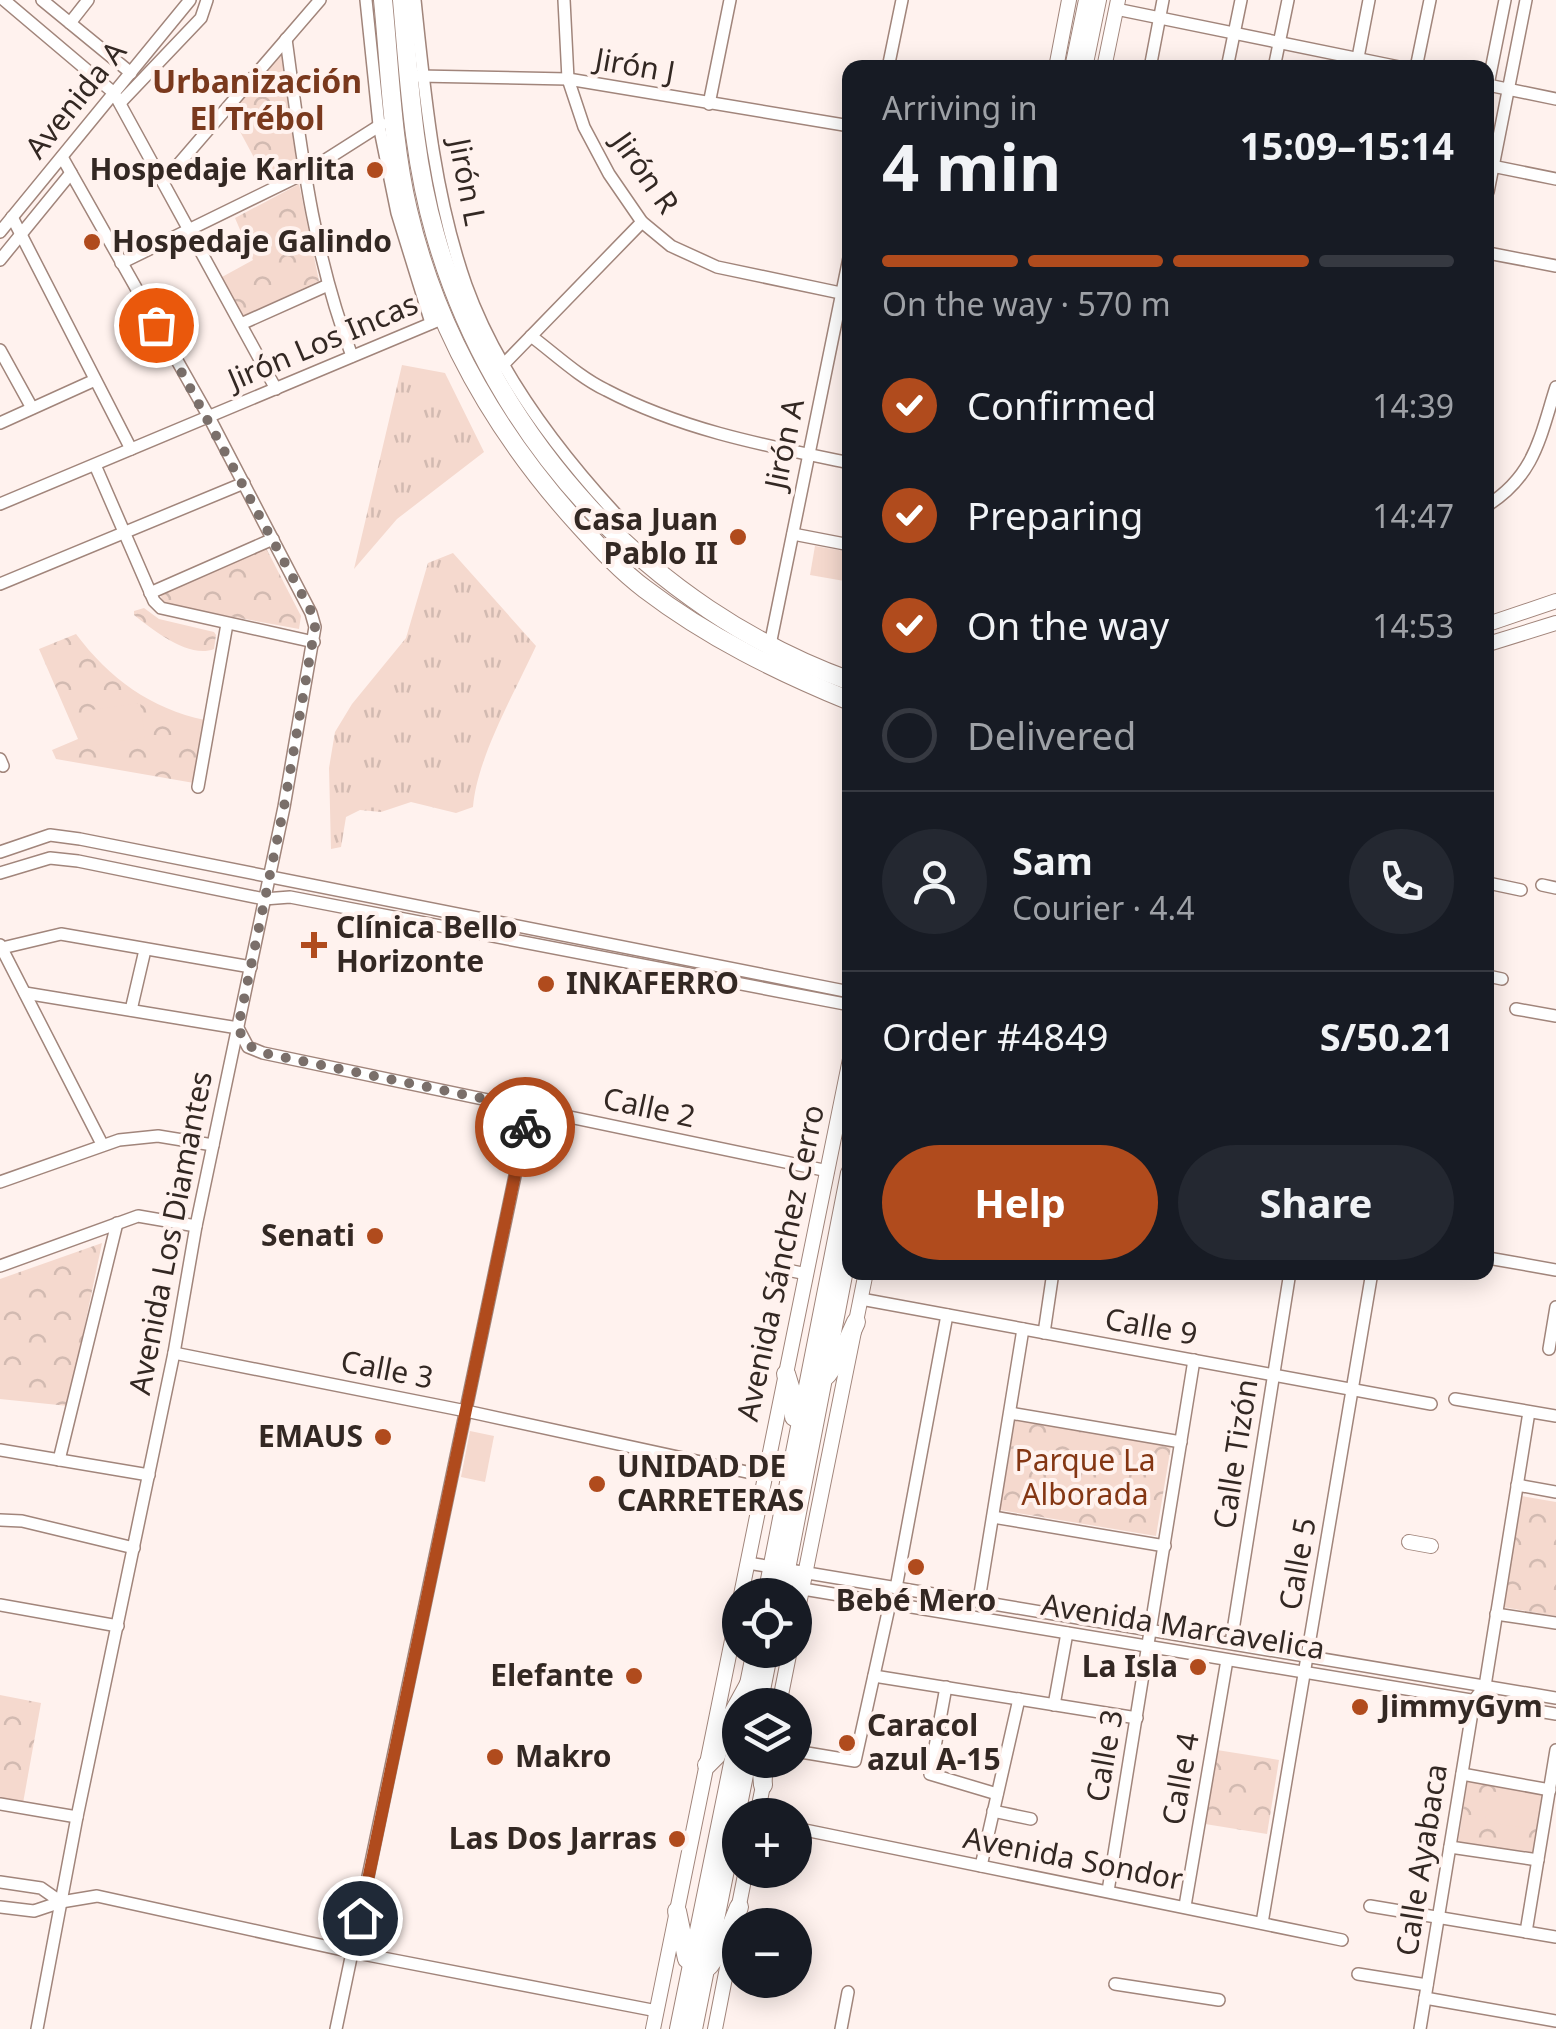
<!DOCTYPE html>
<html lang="en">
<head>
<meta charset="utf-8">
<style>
	:root { --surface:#171b24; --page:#242831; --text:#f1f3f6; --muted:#9ea1a6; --line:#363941; --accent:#b04b1d }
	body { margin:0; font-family:"Noto Sans",sans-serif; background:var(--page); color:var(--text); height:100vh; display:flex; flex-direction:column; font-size:38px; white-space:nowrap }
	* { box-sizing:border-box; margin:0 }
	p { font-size:32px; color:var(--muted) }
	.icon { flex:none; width:55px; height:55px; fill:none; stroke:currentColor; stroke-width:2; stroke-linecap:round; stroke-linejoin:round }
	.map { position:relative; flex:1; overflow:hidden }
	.panel { position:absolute; left:842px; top:60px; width:652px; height:1220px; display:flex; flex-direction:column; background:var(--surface); border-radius:20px; box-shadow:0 5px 25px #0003 }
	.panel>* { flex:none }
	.fabs { position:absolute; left:722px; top:1578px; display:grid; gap:20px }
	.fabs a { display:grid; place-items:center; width:90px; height:90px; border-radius:50%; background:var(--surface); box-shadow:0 5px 25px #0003; font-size:50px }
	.pin { position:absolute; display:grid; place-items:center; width:85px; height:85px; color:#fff; margin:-42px; border:5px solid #fff; border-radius:50%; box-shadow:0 2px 10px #0007 }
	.courier { position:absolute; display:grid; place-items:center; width:100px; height:100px; margin:-50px; border:8px solid #b04b1d; border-radius:50%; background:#fff; color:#222; box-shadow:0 2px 12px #0007 }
	.summary em { font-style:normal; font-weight:700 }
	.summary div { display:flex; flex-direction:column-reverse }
	.summary { display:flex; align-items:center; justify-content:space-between; height:170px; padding:0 40px }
	h1 { font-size:65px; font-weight:700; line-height:75px }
	.bar { display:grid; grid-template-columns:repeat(4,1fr); gap:15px 10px; align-content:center; height:120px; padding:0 40px }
	.bar i { height:12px; border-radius:8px; background:var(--line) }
	.bar .current { background:var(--accent) }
	.bar p { grid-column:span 4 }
	.line { display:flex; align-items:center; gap:25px; padding:0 40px; border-top:2px solid var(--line) }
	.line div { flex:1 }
	.round { display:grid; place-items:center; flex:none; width:105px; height:105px; border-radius:52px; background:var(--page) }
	ol { padding:0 40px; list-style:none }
	li { display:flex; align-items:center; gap:30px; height:110px }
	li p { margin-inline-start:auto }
	li .icon { padding:10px; border-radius:50%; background:var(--accent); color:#fff; stroke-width:4 }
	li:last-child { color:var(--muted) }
	li i { width:55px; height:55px; border:5px solid var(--line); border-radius:50% }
	.action { display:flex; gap:20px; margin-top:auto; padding:20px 40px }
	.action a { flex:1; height:115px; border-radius:60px; background:var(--accent); color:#fff; font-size:40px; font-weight:700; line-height:115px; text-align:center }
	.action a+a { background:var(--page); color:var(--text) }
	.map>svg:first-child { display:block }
</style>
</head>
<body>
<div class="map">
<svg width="1556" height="2029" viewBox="0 0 1556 2029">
	<defs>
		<pattern id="grass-tufts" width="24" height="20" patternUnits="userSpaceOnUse" patternTransform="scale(2.5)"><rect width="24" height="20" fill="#f5d9ce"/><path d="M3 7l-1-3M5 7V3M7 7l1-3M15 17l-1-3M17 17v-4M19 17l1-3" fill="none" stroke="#d2bab1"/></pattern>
		<pattern id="park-crowns" width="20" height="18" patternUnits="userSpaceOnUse" patternTransform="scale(2.5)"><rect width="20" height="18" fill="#f5d9ce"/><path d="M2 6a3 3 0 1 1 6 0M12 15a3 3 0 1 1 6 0" fill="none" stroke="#d2bab1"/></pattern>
	</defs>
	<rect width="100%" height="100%" fill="#fff2ee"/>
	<g fill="url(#grass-tufts)">
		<path d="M402,365L445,373L484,452L397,519L354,569Z"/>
		<path d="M453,553L536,646C515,692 477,757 473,807L456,813L411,802L381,812L360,810L346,817L341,847L331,849L329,768L335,732L352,704L406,638L428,563Z"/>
	</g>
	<g fill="url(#park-crowns)">
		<path d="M282,49L296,159L265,178L230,113Z"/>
		<path d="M299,184L319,281L243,316L222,277L253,260L235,218Z"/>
		<path d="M266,548L301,616L299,629L174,606L163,601L160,594Z"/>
		<path d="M144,608L159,619L214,632L216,635L214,649C189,659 153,630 134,615V611Z"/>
		<path d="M76,634C109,678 151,709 205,720L194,783L56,759L52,750L78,739L39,649Z"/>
		<path d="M102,1243L68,1406L0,1399V1279Z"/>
		<path d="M1015,1420L1171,1446L1156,1536L1000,1510Z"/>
		<path d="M1521,1496L1556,1502V1616L1503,1607Z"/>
		<path d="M0,1695L41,1703L23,1803L0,1800Z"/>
		<path d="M1217,1750L1279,1760L1267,1834L1205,1824Z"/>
		<path d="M1468,1779L1546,1791L1536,1854L1458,1842Z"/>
	</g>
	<g fill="#f5d9ce">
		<path d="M815,546L850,552V582L810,575Z"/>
		<path d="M140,703L145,737L89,746L84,711Z"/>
		<path d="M470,1431L494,1436L485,1482L461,1477Z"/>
		<path d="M1490,1791L1539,1799L1534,1829L1485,1822Z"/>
	</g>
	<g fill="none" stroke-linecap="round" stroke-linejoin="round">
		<defs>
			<g id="minor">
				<path d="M4,0L114,93L276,389"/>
				<path d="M42,0L131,73"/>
				<path d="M366,0L379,125L397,213L431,323"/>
				<path d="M415,0C425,96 434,194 466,285C498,374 562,457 626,525"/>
				<path d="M564,0L568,79L584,127L609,174L642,222L671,246L717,267L850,295"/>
				<path d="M1116,9L1404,68"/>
				<path d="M70,23L88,0"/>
				<path d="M286,39C301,149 312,251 352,356"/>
				<path d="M888,68L902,0"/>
				<path d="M1150,68L1163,0"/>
				<path d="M1227,68L1241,0"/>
				<path d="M1274,68L1288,0"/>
				<path d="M1356,68L1369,0"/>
				<path d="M1416,68L1430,0"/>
				<path d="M418,76L568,79L850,126"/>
				<path d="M1488,85L1505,0"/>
				<path d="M1488,85L1556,99"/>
				<path d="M120,103L201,18L207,0"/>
				<path d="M709,104L730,0"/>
				<path d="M1492,166L1556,179"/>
				<path d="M164,181L320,0"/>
				<path d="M1488,192L1526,0"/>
				<path d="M12,217L131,449"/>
				<path d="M0,232L190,0"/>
				<path d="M1488,253L1556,266"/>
				<path d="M0,260L71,173"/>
				<path d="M121,263L305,173L382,124"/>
				<path d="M241,324L328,285"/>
				<path d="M531,336C555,354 579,377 606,390C682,430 767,446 850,463"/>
				<path d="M0,350L32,408"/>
				<path d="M502,366L642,222"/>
				<path d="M0,423L95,380"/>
				<path d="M95,465L154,601L161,608L314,642"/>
				<path d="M0,504L444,318"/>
				<path d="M1488,505C1535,475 1540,437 1556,387"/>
				<path d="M793,534L850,545"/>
				<path d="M0,584L244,483"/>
				<path d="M150,593L273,539"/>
				<path d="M770,645L850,253"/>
				<path d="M0,759L3,766"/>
				<path d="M198,787L227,624"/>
				<path d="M0,852L50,835L80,839L850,992"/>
				<path d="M0,873L50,858L78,861L264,899L290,897L850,1005"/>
				<path d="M1488,883L1521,890"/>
				<path d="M1542,885L1556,888"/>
				<path d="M0,945L102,1144"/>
				<path d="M2,948L61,934L251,967"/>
				<path d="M1488,976L1502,979"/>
				<path d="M25,993L238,1028L248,1047L263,1053L828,1171"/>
				<path d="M1516,1009L1556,1016"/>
				<path d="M131,1010L145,950"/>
				<path d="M0,1182L119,1140L158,1136L213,1145"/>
				<path d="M1488,1258L1556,1270"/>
				<path d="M0,1266L138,1216L196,1226"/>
				<path d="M782,1269L807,1274"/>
				<path d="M861,1299L1431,1404"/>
				<path d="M1044,1333L1053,1272"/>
				<path d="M1549,1349L1556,1307"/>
				<path d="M174,1353L466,1411L765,1476"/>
				<path d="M1455,1399L1556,1416"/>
				<path d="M1010,1413L1181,1442"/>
				<path d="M0,1450L149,1475"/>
				<path d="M59,1460L117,1223"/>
				<path d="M1517,1485L1556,1492"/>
				<path d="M993,1517L1165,1546"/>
				<path d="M0,1520L22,1521L134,1548"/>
				<path d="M748,1563L1556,1698"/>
				<path d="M786,1571L803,1589L1556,1714"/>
				<path d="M896,1588L947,1315"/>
				<path d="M979,1600L1023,1329"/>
				<path d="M0,1605L118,1626"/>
				<path d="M1496,1614L1556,1623"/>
				<path d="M1231,1643L1290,1272"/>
				<path d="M874,1676L1137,1718"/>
				<path d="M946,1687L930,1774L997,1794"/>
				<path d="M1054,1705L1067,1633"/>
				<path d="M795,1751L855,1761L890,1603"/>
				<path d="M1462,1774L1550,1790"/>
				<path d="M0,1804L77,1817"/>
				<path d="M993,1811L1031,1819"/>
				<path d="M795,1828L1342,1940"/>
				<path d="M1450,1847L1538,1860"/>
				<path d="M981,1866L1019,1699"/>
				<path d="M0,1882L41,1888L61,1902"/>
				<path d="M1108,1891L1194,1360"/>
				<path d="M1185,1906L1227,1660"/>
				<path d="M1370,1906L1556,1937"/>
				<path d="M0,1907L34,1911L61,1902L97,1896L352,1952L657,2011"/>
				<path d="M1262,1923L1372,1272"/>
				<path d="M1526,1932L1556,1750"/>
				<path d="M1358,1974L1427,1985"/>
				<path d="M1115,1984L1219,2000"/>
				<path d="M1425,1998L1556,2021"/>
				<path d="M37,2029L77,1817L174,1353L196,1226L284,807L315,627L311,613L209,417L62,157"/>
				<path d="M336,2029L529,1109"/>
				<path d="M841,2029L848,1992"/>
				<path d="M1420,2029L1474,1700L1485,1686L1529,1412"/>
			</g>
			<g id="major">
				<path d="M1056,68L1069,0"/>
				<path d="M1072,68L1086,0"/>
				<path d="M1085,68L1099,0"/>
				<path d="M1104,68L1118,0"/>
				<path d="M1488,624L1556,601"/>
				<path d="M1488,644L1556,623"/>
				<path d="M1409,1542L1431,1546"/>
				<path d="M741,1595L850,1059"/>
				<path d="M795,1624L866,1272"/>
				<path d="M779,1705L790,1650"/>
				<path d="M757,1815L765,1776"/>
				<path d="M737,1915L746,1870"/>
				<path d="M653,2029L740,1601"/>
				<path d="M715,2029L733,1937"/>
			</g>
			<g id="highway">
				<path d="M383,0C390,70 392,142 408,210C436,330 498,436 580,526C600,548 621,571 645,589C708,637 777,671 850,701"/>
				<path d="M402,0C409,78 413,158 435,234C493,439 649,608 850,681"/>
				<path d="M786,1374L794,1400V1417"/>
				<path d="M827,1375L841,1355L856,1322"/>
				<path d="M767,1595L850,1173"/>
				<path d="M781,1595L850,1239"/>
				<path d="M747,1694L756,1650"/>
				<path d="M758,1705L769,1650"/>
				<path d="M761,1760L763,1785"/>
				<path d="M707,1765L716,1756L726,1726L749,1684"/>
				<path d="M677,1911L687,1959"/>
				<path d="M709,1966L723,1946L739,1907"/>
				<path d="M679,2029L740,1729"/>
				<path d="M693,2029L747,1760"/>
			</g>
		</defs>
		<use href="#minor" stroke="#a1857b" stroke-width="14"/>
		<use href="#major" stroke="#a1857b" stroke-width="16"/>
		<use href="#highway" stroke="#a1857b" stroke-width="20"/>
		<use href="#minor" stroke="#fff" stroke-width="11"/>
		<use href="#major" stroke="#fff" stroke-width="14"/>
		<use href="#highway" stroke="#fff" stroke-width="18"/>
	</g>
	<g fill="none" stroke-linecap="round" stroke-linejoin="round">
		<path stroke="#7a6f6a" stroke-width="10" stroke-dasharray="0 18" d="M156,325L312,613L315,627L284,807L238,1028C245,1042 248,1047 263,1053L529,1108L525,1127"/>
		<path stroke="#b04b1d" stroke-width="12" d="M360,1918L525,1127"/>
	</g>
	<g fill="#b04b1d" stroke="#fff2ee" stroke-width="4">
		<circle cx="375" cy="170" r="10"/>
		<circle cx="92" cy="242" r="10"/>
		<circle cx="738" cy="537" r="10"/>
		<path d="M309 930h10v10h10v10h-10v10h-10v-10h-10v-10h10z"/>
		<circle cx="546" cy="984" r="10"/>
		<circle cx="375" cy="1236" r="10"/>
		<circle cx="383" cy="1437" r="10"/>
		<circle cx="597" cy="1484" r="10"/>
		<circle cx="916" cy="1567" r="10"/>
		<circle cx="1198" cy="1667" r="10"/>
		<circle cx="634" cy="1676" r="10"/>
		<circle cx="1360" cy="1707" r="10"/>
		<circle cx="847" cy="1743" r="10"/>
		<circle cx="495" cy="1757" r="10"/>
		<circle cx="677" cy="1839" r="10"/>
	</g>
	<g text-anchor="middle" stroke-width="8" stroke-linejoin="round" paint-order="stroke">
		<g font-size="30" fill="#332823" stroke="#fff2ee">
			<text transform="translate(635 66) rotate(10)" y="10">Jirón J</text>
			<text transform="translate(76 100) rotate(-51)" y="10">Avenida A</text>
			<text transform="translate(645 173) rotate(55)" y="10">Jirón R</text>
			<text transform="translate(467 182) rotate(79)" y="10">Jirón L</text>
			<text transform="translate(323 342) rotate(-23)" y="10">Jirón Los Incas</text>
			<text transform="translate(785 444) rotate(-78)" y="10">Jirón A</text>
			<text transform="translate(649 1108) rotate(12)" y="10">Calle 2</text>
			<text transform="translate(171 1233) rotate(-79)" y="10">Avenida Los Diamantes</text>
			<text transform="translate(781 1263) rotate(-78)" y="10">Avenida Sánchez Cerro</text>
			<text transform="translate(1151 1327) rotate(10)" y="10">Calle 9</text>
			<text transform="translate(387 1370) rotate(11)" y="10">Calle 3</text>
			<text transform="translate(1236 1454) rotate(-81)" y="10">Calle Tizón</text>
			<text transform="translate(1298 1564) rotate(-80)" y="10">Calle 5</text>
			<text transform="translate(1183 1627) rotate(9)" y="10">Avenida Marcavelica</text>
			<text transform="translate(1105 1756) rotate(-80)" y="10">Calle 3</text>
			<text transform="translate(1181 1779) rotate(-80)" y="10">Calle 4</text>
			<text transform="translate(1073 1859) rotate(11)" y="10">Avenida Sondor</text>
			<text transform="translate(1422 1860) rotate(-81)" y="10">Calle Ayabaca</text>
		</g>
		<g font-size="30" font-weight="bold" fill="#332823" stroke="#fff2ee" text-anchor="end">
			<text x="355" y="180">Hospedaje Karlita</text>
			<text x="112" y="252" text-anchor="start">Hospedaje Galindo</text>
			<text x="718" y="530">Casa Juan<tspan x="718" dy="34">Pablo II</tspan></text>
			<text x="336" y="938" text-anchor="start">Clínica Bello<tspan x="336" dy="34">Horizonte</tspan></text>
			<text x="566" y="994" text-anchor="start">INKAFERRO</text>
			<text x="355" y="1246">Senati</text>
			<text x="363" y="1447">EMAUS</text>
			<text x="617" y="1477" text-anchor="start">UNIDAD DE<tspan x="617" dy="34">CARRETERAS</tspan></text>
			<text x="916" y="1611" text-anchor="middle">Bebé Mero</text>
			<text x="1178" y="1677">La Isla</text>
			<text x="614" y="1686">Elefante</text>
			<text x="1380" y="1717" text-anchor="start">JimmyGym</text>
			<text x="867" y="1736" text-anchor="start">Caracol<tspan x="867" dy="34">azul A-15</tspan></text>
			<text x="515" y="1767" text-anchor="start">Makro</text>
			<text x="657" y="1849">Las Dos Jarras</text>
		</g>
		<g font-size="30" fill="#843613" stroke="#fff2ee">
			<text x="1085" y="1471">Parque La<tspan x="1085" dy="34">Alborada</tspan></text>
		</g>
		<g font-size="32" font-weight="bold" fill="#7a391d" stroke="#fff2ee">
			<text x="257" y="93">Urbanización<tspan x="257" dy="37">El Trébol</tspan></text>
		</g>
	</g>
</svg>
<div class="fabs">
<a><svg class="icon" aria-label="locate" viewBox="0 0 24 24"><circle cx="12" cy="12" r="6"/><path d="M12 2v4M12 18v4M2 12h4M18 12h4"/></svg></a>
<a><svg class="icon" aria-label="layers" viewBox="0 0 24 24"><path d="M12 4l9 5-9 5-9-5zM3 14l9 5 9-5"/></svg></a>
<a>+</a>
<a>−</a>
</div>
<div class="pin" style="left:156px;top:325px;background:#ea580c"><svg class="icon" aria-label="bag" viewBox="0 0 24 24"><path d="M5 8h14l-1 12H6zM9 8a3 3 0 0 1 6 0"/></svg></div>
<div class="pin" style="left:360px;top:1918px;background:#1f2937"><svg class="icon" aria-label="home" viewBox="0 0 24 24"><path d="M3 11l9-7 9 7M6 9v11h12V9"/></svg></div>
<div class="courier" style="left:525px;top:1127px"><svg class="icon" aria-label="bike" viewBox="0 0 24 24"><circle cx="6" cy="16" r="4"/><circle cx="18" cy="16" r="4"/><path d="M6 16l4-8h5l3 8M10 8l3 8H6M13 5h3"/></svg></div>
<section class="panel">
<div class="summary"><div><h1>4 min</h1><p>Arriving in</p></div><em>15:09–15:14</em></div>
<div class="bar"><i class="current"></i><i class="current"></i><i class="current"></i><i></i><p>On the way · 570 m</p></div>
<ol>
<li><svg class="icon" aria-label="check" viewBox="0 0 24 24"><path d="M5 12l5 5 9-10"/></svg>Confirmed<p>14:39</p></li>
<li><svg class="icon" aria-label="check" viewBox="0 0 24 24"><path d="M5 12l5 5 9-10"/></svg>Preparing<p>14:47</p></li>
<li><svg class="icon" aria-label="check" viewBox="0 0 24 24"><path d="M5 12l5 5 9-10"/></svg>On the way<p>14:53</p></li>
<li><i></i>Delivered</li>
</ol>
<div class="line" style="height:180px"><a class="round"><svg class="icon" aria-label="person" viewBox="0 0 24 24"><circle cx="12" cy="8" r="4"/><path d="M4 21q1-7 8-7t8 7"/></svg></a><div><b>Sam</b><p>Courier · 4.4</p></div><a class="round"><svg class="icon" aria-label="phone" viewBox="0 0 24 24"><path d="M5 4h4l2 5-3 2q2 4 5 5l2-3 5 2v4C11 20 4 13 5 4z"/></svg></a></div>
<div class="line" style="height:130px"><div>Order #4849</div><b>S/50.21</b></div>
<div class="action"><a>Help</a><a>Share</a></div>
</section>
</div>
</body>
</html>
